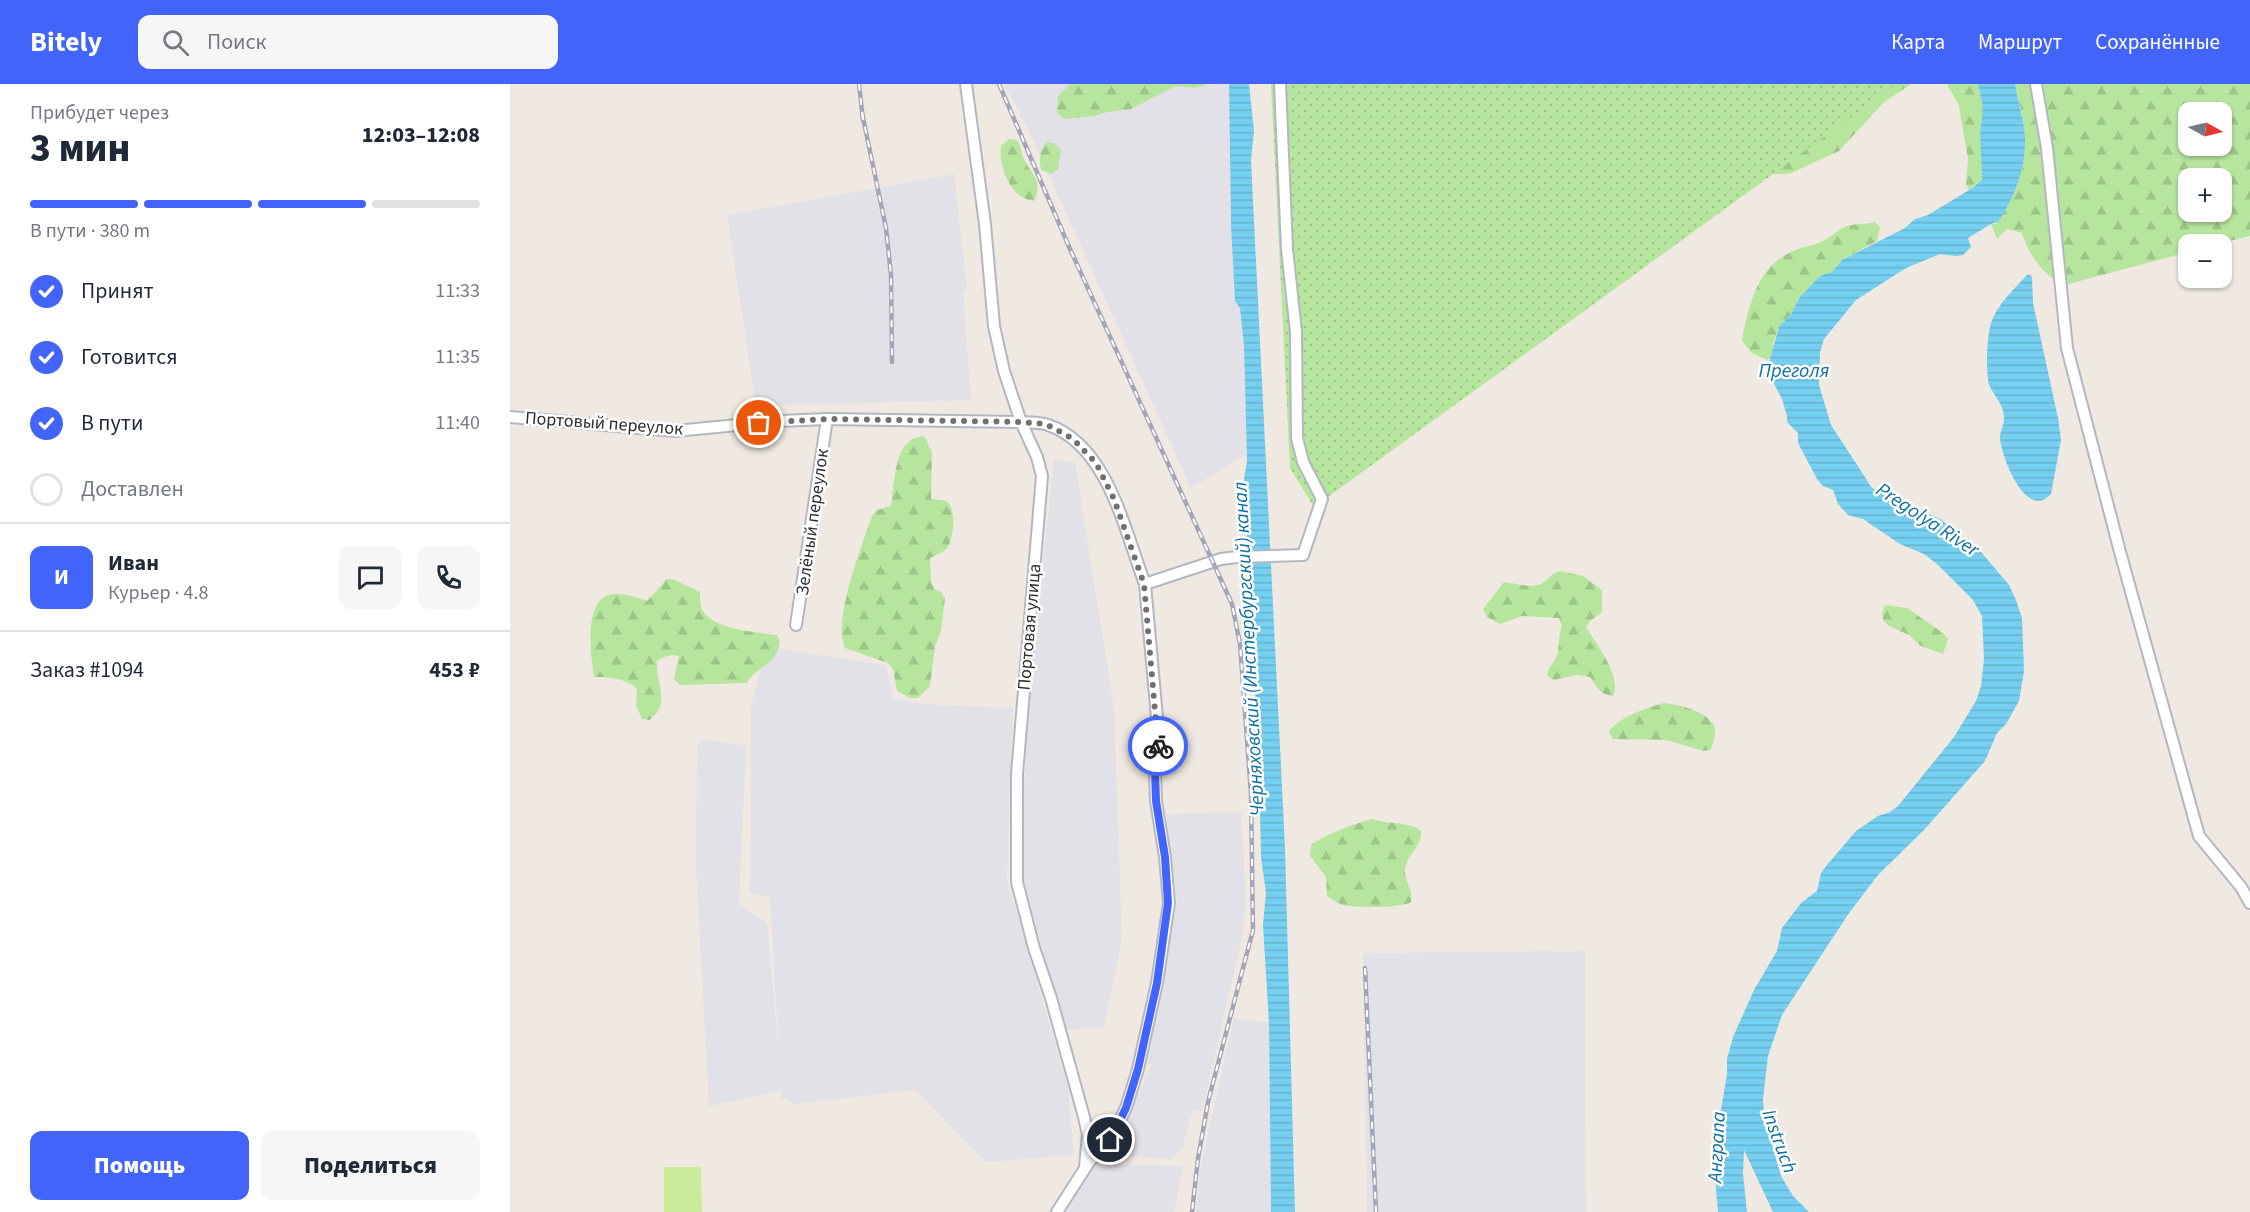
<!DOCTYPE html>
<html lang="ru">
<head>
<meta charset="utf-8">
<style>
	:root { --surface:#fff; --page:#f6f6f7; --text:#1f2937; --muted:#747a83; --line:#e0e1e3; --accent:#4264fb }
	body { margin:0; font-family:"Source Sans 3",sans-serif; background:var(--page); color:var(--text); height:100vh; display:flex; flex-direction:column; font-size:22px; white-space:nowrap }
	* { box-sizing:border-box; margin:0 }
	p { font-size:20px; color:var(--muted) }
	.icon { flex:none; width:33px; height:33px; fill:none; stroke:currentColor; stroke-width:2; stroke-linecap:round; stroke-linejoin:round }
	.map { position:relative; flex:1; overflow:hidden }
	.panel { display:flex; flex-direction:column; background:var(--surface); width:510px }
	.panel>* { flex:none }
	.needle { width:39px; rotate:98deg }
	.controls { position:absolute; left:1668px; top:18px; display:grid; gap:12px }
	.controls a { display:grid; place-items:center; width:54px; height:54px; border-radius:12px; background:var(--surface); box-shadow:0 2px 4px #0004; font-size:30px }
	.pin { position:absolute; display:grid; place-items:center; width:51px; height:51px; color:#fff; margin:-26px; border:3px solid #fff; border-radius:50%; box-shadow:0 2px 6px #0007 }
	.courier { position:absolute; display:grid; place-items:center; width:60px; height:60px; margin:-30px; border:4px solid #4264fb; border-radius:50%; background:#fff; color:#222; box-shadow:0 2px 8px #0007 }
	.head em { font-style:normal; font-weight:800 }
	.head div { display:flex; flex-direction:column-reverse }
	.head { display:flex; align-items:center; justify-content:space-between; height:102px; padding:0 30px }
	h1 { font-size:39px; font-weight:800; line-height:45px }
	.bar { display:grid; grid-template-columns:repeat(4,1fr); gap:9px 6px; align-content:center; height:72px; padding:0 30px }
	.bar i { height:8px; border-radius:4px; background:var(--line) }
	.bar .current { background:var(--accent) }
	.bar p { grid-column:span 4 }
	.line { display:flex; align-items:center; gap:15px; padding:0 30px; border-top:2px solid var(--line) }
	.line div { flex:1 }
	.round { display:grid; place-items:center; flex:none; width:63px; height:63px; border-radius:12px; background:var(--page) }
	ol { padding:0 30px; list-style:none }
	li { display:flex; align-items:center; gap:18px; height:66px }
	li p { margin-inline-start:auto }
	li .icon { padding:6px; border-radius:50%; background:var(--accent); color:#fff; stroke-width:4 }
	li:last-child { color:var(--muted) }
	li i { width:33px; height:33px; border:3px solid var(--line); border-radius:50% }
	.cta { display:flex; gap:12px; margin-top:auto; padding:12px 30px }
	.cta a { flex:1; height:69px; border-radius:12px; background:var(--accent); color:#fff; font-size:24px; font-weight:800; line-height:69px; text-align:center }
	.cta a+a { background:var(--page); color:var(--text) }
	header { display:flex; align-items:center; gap:36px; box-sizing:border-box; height:84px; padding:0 30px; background:var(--accent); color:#fff }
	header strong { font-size:28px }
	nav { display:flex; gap:33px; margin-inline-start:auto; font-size:21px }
	.search { width:420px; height:54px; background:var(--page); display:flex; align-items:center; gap:15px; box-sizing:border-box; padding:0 21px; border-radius:12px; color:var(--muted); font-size:22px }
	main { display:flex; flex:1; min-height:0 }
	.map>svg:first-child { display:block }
</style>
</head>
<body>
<header>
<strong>Bitely</strong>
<div class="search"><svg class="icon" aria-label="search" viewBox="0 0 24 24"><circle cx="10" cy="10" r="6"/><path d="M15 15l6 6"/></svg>Поиск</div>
<nav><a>Карта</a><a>Маршрут</a><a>Сохранённые</a></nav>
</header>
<main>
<section class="panel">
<div class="head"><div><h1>3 мин</h1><p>Прибудет через</p></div><em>12:03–12:08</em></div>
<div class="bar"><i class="current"></i><i class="current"></i><i class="current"></i><i></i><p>В пути · 380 m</p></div>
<ol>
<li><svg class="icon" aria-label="check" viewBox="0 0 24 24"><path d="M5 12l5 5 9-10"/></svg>Принят<p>11:33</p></li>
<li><svg class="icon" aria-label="check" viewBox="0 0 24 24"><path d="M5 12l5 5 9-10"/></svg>Готовится<p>11:35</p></li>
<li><svg class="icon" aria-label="check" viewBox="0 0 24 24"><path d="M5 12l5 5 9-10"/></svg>В пути<p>11:40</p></li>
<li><i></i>Доставлен</li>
</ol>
<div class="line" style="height:108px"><b class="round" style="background:var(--accent);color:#fff">И</b><div><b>Иван</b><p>Курьер · 4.8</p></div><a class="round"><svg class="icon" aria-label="chat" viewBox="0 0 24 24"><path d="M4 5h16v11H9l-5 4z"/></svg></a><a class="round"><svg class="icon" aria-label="phone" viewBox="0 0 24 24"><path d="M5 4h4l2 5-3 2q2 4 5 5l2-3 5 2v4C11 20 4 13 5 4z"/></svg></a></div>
<div class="line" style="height:78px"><div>Заказ #1094</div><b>453 ₽</b></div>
<div class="cta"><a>Помощь</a><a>Поделиться</a></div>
</section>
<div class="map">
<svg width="1740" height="1128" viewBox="0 0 1740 1128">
	<defs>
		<pattern id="forest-firs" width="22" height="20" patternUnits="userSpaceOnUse" patternTransform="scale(1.5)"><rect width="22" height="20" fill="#b6e59e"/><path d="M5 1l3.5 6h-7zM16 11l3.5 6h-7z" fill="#9dc588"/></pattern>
		<pattern id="garden-dots" width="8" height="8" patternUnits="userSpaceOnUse" patternTransform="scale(1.5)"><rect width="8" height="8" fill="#b6e59e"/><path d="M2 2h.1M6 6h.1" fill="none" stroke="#9dc588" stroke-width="1.8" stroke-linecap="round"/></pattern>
		<pattern id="water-rules" width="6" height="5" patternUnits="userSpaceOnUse" patternTransform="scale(1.5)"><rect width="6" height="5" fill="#75cff0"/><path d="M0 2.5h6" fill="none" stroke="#66b2ce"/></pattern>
	</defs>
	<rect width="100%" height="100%" fill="#efe9e1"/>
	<g fill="#e3e1e8">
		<path d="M494,0H719L721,141L725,217L730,224L734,262L737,370L681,404L517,43Z"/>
		<path d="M444,90L457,205L453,206L461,316L246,322L217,131Z"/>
		<path d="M544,375L565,379L604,624L612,855L594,943L555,946L511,788L517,631Z"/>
		<path d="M257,563L375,581L384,616L427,621L503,624L497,796L558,1004L564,1071L475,1078L406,1006L284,1020L272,1014L271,1007L199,1022L186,783L187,664L191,655L236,662L229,819L257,840L269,971L260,813L240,809L241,622Z"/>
		<path d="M731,728L736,816L733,849L692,1027L683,1026L672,1064L662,1075L601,1071L642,980L635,979L636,967L667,820L656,730Z"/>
		<path d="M1075,867L1076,1128H857L853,869Z"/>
		<path d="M724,934L759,939L761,1128H686L691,1080Z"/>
		<path d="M583,1080L673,1082L664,1128H556Z"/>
	</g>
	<g fill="url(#forest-firs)" fill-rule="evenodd">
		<path d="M560,0H697L685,4L666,2L621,25L597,28L585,32L554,35L547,29L548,12Z"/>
		<path d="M1346,0H1401L1373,19L1329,67L1279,90H1263L1251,82Z"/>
		<path d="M1437,0H1468L1473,24L1470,49L1472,95L1459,106L1456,100L1458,75L1449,22Z"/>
		<path d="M1505,0H1740V152L1708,160H1678V168L1551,202C1531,185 1521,176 1512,149L1497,145L1487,155L1481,140H1485C1503,119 1516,85 1515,56C1515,38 1509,18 1505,0ZM1678,28H1712V62H1678ZM1678,94H1712V128H1678Z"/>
		<path d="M499,55L507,56C511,62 511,68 514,75C521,91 534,96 524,117C501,115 488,83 491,62Z"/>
		<path d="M537,58L544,59L551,66L548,85L542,90L531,86C529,75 529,67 537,58Z"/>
		<path d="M1365,138L1370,143L1367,157L1332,176L1322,188L1310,192L1290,213L1281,230L1269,243L1263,260L1262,273L1257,276L1242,269L1232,257C1237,227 1246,188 1274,172C1286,164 1297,163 1309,159C1319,155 1327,146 1337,142C1347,139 1355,141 1365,138Z"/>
		<path d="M414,352L422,368L421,415C425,416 433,416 436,417C447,423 444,455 437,464C433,469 426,471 420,474L421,498L424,505L431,508L435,515L431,547L425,562L420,602L408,614H400L387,607L383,585L378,579L335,564C322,537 352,461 362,432L367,426L381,422C384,405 384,367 400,357C403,354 409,353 414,352Z"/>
		<path d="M1050,487L1073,492L1092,506V528L1080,537L1076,543C1087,561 1112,592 1103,612C1090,611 1087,603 1080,593L1066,591L1044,596L1037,592C1038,582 1045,579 1047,571C1050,561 1048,551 1052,542L1049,534L1012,532L990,540L977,533L973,525L994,498C1006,499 1024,506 1034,498C1040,493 1042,489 1050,487Z"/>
		<path d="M157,495L165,496L190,508C190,512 190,519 191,523C199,546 246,548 267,551L270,558C266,583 248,580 237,599L170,601L164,595L169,572C160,570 155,572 147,577C145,592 156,610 149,625C148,629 142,633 140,636L132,635L126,621L127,605C116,594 98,593 84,593C81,572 72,512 104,510C114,509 127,514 137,517Z"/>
		<path d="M1375,521L1397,524L1433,549L1438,555L1433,570L1411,562L1399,551L1379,542L1373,536L1372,529Z"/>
		<path d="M1153,619C1167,620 1198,627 1204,642C1207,650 1203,658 1201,666L1193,667L1157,656L1102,655L1099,647C1111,632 1135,625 1153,619Z"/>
		<path d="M863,735C878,741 901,737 911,747C912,763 897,770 895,786C894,797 904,806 901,818C892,824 846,824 834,821C828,820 822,815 817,812L816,793L800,772L801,761C814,751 846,739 863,735Z"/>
	</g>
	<path fill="url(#garden-dots)" d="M761,0H1387L804,423L780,384Z"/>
	<path fill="#c9ec9a" d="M154,1083H191L192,1128H154Z"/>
	<g fill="url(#water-rules)">
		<path d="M719,0H739L744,47L741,76L775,764L785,1128H761L759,939L753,841L756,809L751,773L749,684L735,417L734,395L737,377L734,262L730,224L725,217L721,141Z"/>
		<path d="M1468,0H1505C1508,18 1515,38 1515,56C1516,84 1504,114 1489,137L1481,140L1458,154L1461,163L1453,171L1446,172L1430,170L1396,184L1346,216L1314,255L1310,268L1309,301L1321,341L1362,404L1430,435L1471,468L1499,501L1506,516L1512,534L1514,587L1509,617L1496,640L1487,649L1475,677L1414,746L1368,791L1339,829L1272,931L1258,972L1253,1015L1254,1034L1271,1092L1283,1112L1299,1128H1263L1234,1066L1233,1090L1237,1128H1208L1205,1093L1206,1055L1217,990V975L1223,953L1244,906L1267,867L1272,844L1291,819L1307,807L1311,789L1317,781L1346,747L1368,732L1380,728L1388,722L1444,653L1466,617L1471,602L1474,575L1472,532L1463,516L1427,480L1414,470L1390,460L1353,435L1338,431L1328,420L1323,406L1313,402L1307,395L1288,359V349L1277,338V332L1272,315L1261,294L1258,282L1269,243L1281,230L1290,213L1310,192L1322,188L1332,176L1395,144L1405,135L1418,131L1464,103L1472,95L1470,49L1473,24Z"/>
		<path d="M1517,191H1520L1522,193L1523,219L1548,334L1551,356L1541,410C1516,438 1491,372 1490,354C1490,346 1495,339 1494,332C1493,321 1485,312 1480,303C1475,291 1477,252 1481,239C1487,221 1504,205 1517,191Z"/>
	</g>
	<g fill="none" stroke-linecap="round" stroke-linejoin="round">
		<defs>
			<g id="minor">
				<path d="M456,0L475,140L484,242L494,287L511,338L527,373L532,392L507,690V798L524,864L541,914L574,1033L578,1051L575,1083"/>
				<path d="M1526,0L1537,64L1557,264L1610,468L1689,752L1731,803L1740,819"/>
				<path d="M0,333L165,347L270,337L317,335L511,338C519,339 530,338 538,341C598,361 615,448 635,500"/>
				<path d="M286,541L317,335"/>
				<path d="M547,1128L579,1078L600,1056L616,1024L628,985L647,899L659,819L655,773L646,717L645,687L649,656L635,500L711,475L727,473L793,471L812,415L793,378L787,354L786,248L777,165L770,0"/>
			</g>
		</defs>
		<use href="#minor" stroke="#b4b7c1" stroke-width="14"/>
		<use href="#minor" stroke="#fff" stroke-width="10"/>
		<defs>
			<g id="rail">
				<path d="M349,0L353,36"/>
				<path d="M489,0L560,165L722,520L730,560L741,710L743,846L698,1018L688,1075L682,1128"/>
				<path d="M352,29L376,144L381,191L382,278"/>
				<path d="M855,884L866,1128"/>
			</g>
		</defs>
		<use href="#rail" stroke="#a3a6b8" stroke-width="4.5"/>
		<use href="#rail" stroke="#fff" stroke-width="2" stroke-dasharray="7" stroke-linecap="butt"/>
	</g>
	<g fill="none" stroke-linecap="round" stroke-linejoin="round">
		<path stroke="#726f6d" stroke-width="6" stroke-dasharray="0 10.8" d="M249,339L317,335L511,338L536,340L563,355L586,379L604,415L634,500L648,662"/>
		<path stroke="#4264fb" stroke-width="8" d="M600,1056L616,1024L628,985L647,899L658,819L655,773L646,717L645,687L648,662"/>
	</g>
	<g text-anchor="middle" stroke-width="5" stroke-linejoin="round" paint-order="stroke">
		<g font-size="18" fill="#2e2e2e" stroke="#fff">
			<text transform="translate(94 339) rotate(4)" y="6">Портовый переулок</text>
			<text transform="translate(302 438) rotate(-82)" y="6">Зелёный переулок</text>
			<text transform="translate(519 543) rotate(-85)" y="6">Портовая улица</text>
		</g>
		<g font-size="20" font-style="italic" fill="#0d6fa3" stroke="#fff">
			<text x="1284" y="293">Преголя</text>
			<text transform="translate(1418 435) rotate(33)" y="7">Pregolya River</text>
			<text transform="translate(738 565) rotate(-93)" y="7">Черняховский (Инстербургский) канал</text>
			<text transform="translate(1270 1057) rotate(70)" y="7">Instruch</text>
			<text transform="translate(1206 1063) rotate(-87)" y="7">Анграпа</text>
		</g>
	</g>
</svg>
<div class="controls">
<a><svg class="needle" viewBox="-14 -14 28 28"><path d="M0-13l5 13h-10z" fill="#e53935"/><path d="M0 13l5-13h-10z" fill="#747a83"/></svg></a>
<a>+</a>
<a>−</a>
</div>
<div class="pin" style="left:249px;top:339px;background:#ea580c"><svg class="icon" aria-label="bag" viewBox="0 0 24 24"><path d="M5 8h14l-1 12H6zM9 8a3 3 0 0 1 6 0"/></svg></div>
<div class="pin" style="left:600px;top:1056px;background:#1f2937"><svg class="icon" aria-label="home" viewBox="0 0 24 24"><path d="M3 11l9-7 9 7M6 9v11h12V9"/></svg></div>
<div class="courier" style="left:648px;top:662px"><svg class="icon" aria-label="bike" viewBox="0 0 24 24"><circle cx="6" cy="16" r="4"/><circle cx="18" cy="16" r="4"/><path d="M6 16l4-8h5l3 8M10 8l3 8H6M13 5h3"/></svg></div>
</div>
</main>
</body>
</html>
